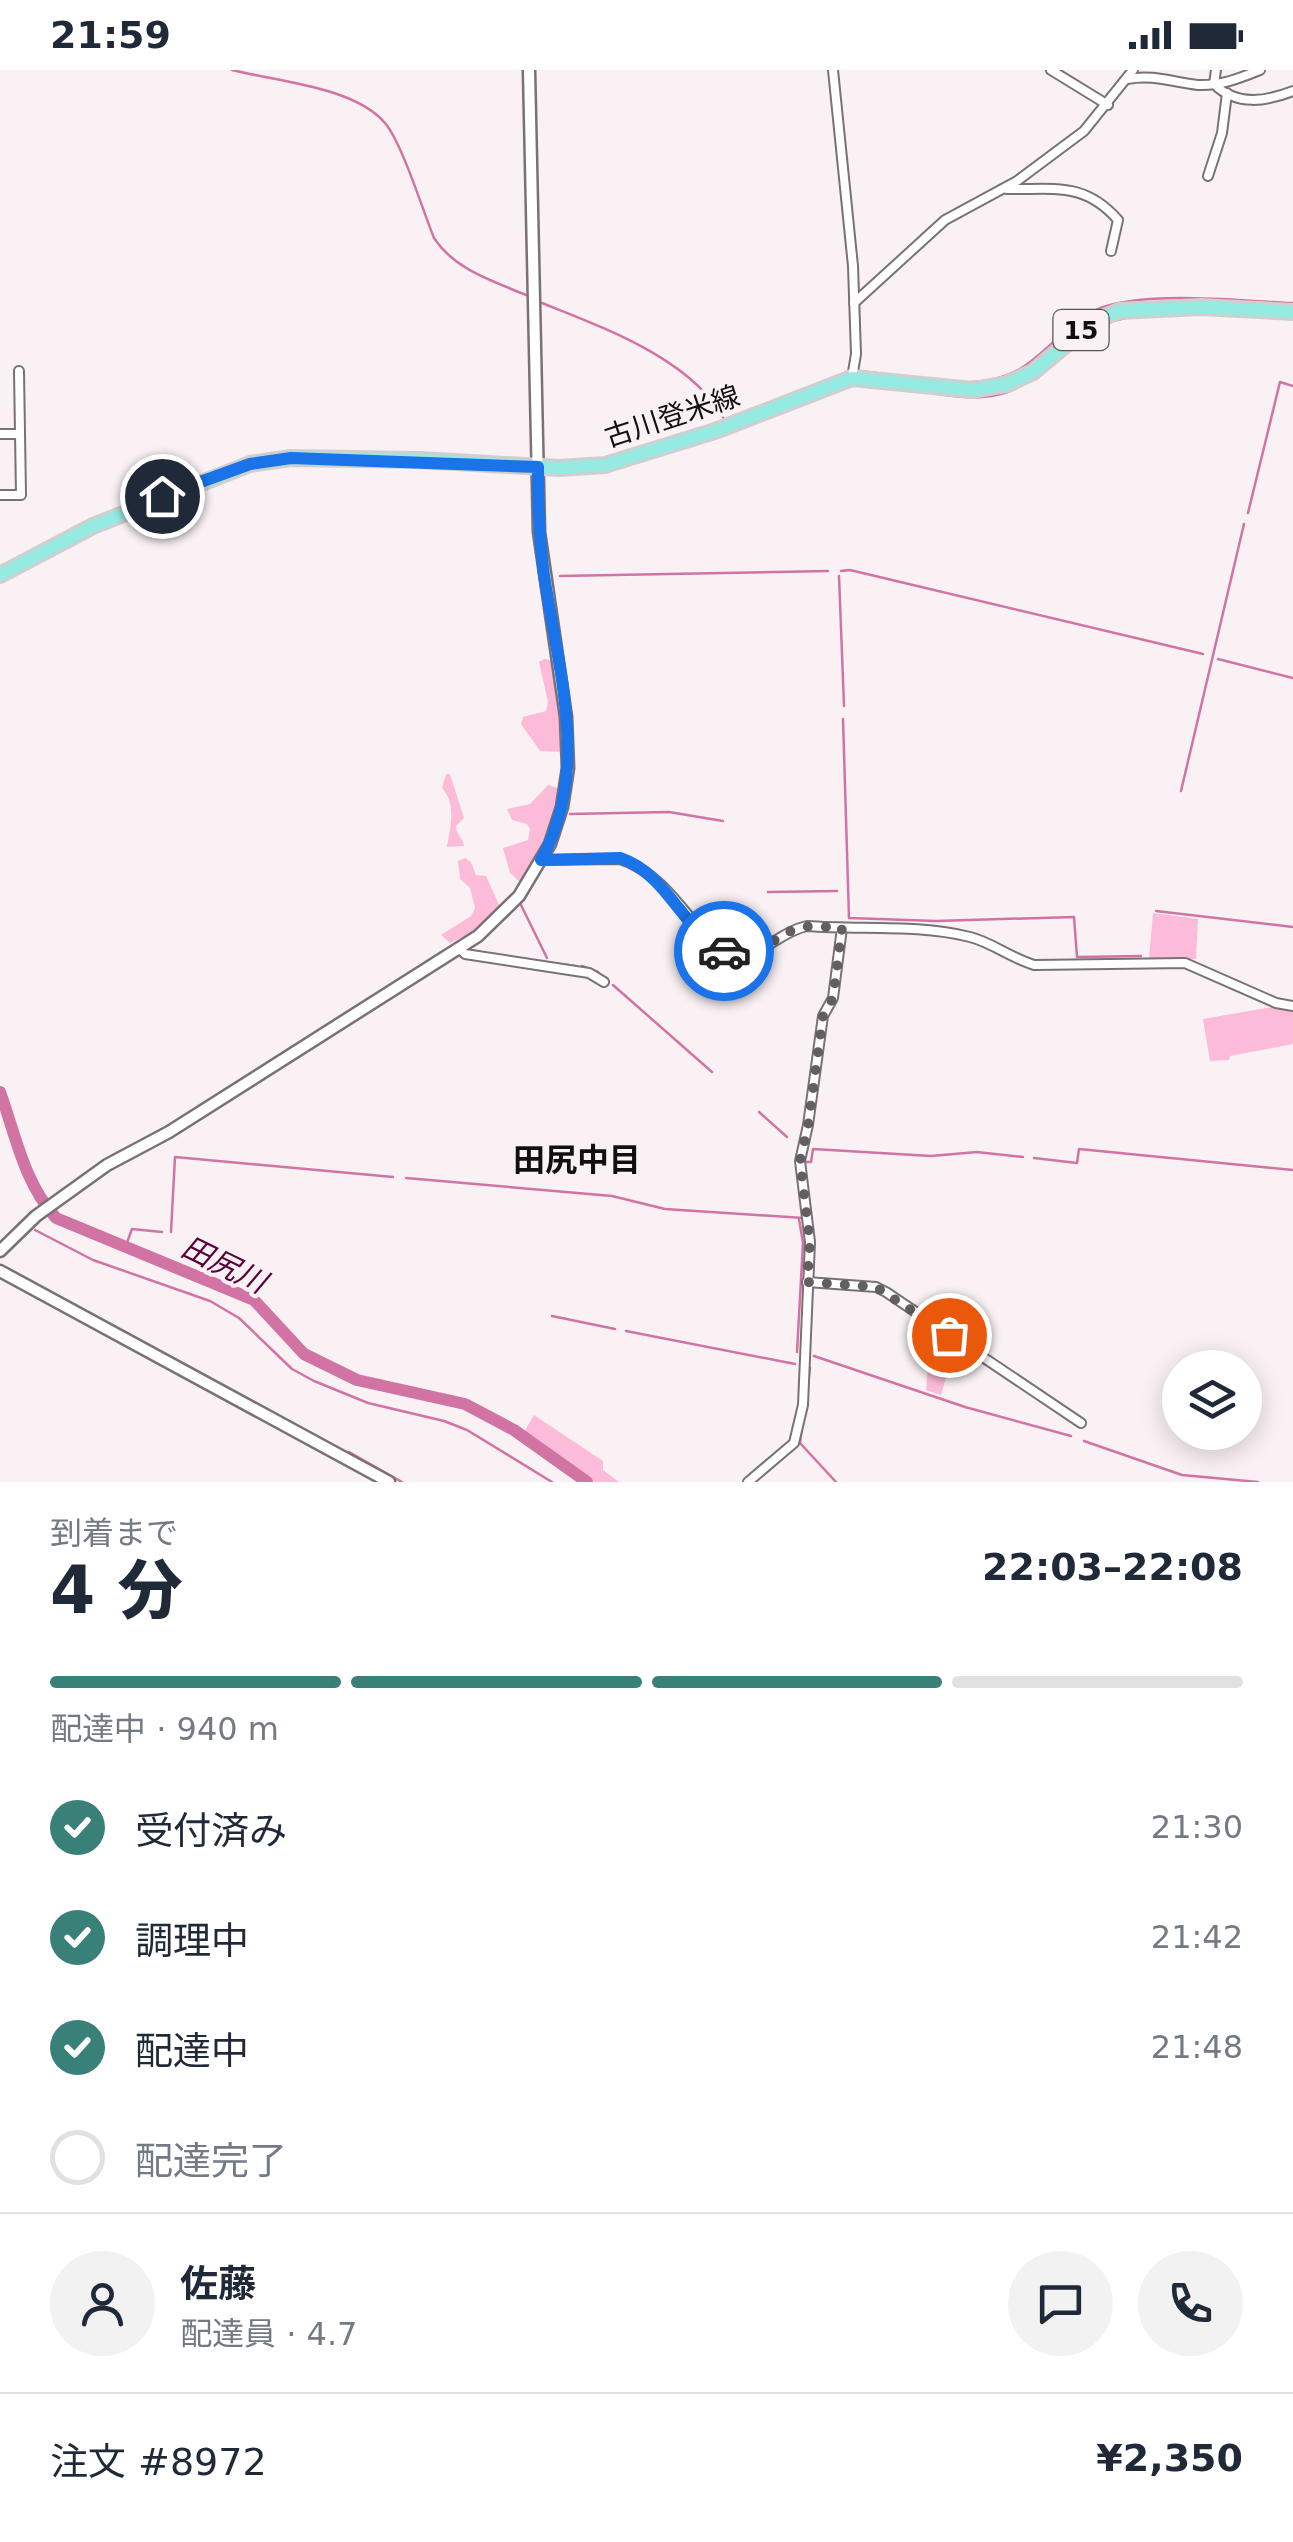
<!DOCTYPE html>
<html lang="ja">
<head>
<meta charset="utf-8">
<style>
	:root { --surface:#fff; --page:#f2f2f3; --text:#1f2937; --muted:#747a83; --line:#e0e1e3; --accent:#398078 }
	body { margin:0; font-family:"DejaVu Sans","Noto Sans JP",sans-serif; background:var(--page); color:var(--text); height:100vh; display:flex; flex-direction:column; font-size:38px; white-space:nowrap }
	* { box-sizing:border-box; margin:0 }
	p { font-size:32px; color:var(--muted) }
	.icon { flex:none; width:55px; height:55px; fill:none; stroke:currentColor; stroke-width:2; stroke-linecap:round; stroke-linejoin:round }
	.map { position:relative; height:1412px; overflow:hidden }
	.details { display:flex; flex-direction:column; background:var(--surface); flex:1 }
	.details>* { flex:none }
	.controls { position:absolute; left:1162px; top:1280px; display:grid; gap:20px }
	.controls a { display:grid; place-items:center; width:100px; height:100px; border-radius:50%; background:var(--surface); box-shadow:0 5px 25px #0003; font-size:50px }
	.pin { position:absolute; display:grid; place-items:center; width:85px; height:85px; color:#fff; margin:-42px; border:5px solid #fff; border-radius:50%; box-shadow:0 2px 10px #0007 }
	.courier { position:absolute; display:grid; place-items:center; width:100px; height:100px; margin:-50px; border:8px solid #1a73e8; border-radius:50%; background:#fff; color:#222; box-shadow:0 2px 12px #0007 }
	.summary em { font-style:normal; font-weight:800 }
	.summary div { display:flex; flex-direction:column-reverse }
	.summary { display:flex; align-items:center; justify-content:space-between; height:170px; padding:0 50px }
	h1 { font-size:65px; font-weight:800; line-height:75px }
	.bar { display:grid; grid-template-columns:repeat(4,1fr); gap:15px 10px; align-content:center; height:120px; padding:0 50px }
	.bar i { height:12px; border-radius:8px; background:var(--line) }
	.bar .selected { background:var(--accent) }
	.bar p { grid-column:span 4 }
	.line { display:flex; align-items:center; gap:25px; padding:0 50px; border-top:2px solid var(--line) }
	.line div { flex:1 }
	.round { display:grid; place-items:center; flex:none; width:105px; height:105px; border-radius:52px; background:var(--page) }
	ol { padding:0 50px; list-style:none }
	li { display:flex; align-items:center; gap:30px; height:110px }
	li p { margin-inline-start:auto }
	li .icon { padding:10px; border-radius:50%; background:var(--accent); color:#fff; stroke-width:4 }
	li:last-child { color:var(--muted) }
	li i { width:55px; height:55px; border:5px solid var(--line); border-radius:50% }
	.status { display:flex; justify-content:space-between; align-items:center; height:70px; padding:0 50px; background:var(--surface); direction:ltr }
	.status svg { height:28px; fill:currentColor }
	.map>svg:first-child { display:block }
</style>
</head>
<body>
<div class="status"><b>21:59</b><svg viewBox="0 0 49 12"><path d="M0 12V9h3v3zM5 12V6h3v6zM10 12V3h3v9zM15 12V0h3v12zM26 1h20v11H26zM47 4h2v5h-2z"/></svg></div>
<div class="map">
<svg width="1293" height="1412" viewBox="0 0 1293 1412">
	<rect width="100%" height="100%" fill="#faf1f5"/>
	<g fill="#fcbcd9">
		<path d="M544,589L551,590L555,599L564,682L540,681L521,654L523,647L546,641L548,632L539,592Z"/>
		<path d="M446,704H450L464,748L456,756C456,765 463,767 464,776L447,777C450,759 457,734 442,718Z"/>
		<path d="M548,715L558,718L553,751L522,814L510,803L503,778L528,770L530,759L527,754L512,750L507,739L530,734Z"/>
		<path d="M465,788L471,792L476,805L486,806L500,837L479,859L450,873L441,865L471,846L475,838L470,818L460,809L458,791Z"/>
		<path d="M1153,843L1198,849L1196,889H1149Z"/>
		<path d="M1277,936L1293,942V974L1230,986L1229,990L1210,991L1203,949Z"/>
		<path d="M931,1259L955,1275L941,1325L926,1320Z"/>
		<path d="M534,1345L603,1391V1400L619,1412H595L524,1362Z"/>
	</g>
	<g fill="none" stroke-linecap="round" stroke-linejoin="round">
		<g stroke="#d274a3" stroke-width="2.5">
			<path d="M232,0C276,11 355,17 385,53C402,73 423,141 434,168C455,200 493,211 526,225"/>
			<path d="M542,233C604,258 695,290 726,353"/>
			<path d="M1094,259C1141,233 1230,247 1285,248"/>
			<path d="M859,301C910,305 978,327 1023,297C1052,278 1076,243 1110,235C1164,222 1237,231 1293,233"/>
			<path d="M927,322C965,329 1001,333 1033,308"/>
			<path d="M748,355L843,318"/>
			<path d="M1248,443L1280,312L1293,316"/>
			<path d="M841,501L850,500L1203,584"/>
			<path d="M560,506L828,501"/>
			<path d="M839,506L844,636"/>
			<path d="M1218,589L1293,608"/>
			<path d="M843,649L849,848L936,851L1074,847L1077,887L1141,886"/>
			<path d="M1181,721L1244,454"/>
			<path d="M570,744L669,742L723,751"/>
			<path d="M768,822L837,821"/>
			<path d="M520,833L547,888"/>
			<path d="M1156,841L1293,857"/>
			<path d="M552,893L575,896"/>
			<path d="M582,896L598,902"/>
			<path d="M613,915L712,1002"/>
			<path d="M759,1042L787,1067"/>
			<path d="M1034,1088L1077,1093L1079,1079L1293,1100"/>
			<path d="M806,1092H811L813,1079L931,1086L977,1082L1023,1087"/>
			<path d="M797,1095L799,1116"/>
			<path d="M406,1108L612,1126L665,1139L804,1148"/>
			<path d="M35,1160L93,1190L210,1231L239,1248L292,1299L314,1311L368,1333L444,1351L467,1360L552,1412"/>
			<path d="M171,1162L175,1087L393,1107"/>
			<path d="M125,1178L132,1159L162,1162"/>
			<path d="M552,1246L615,1259"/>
			<path d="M626,1261L795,1294"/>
			<path d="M797,1282L803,1173L799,1149"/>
			<path d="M814,1286L965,1337L1071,1366"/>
			<path d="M810,1298L800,1373L836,1412"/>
			<path d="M1084,1371L1182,1405L1258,1412"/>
			<path d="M349,1382L402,1412"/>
		</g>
		<path stroke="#d274a3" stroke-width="12" d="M0,1022C16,1066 24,1113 56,1148L254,1230L304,1284L357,1310L465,1334L514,1360L587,1412"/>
		<defs>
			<g id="minor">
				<path d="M833,0L853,196L856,284L852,308"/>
				<path d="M1051,0L1108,35"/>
				<path d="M1216,0L1214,14C1237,37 1267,31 1293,21"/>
				<path d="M1127,9C1153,4 1172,12 1198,15C1221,16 1240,8 1260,0"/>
				<path d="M1208,106L1222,63L1227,23"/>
				<path d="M1007,119C1053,120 1084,111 1118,150L1111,181"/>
				<path d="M854,233L945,150L1017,111L1084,61L1133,0"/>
				<path d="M0,364H20"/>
				<path d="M0,425H21L19,301"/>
				<path d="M541,790L620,789C659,801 685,843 711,873C753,904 770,864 807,856C861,860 918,854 970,867C991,872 1011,888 1034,895L1185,893L1276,933L1293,936"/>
				<path d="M459,878L465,884L589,903L604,912"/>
				<path d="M807,1212L876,1217L886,1222L1081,1353"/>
				<path d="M748,1412L794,1373L803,1335L810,1172L800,1091L808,1055L823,946L833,928L842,858"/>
			</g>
			<g id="tertiary">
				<path d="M0,1181L36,1146L107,1095L169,1062L478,866L519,826L550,774L562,737L568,698L566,647L539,462L529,0"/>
				<path d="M0,1201L389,1412"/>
			</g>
			<path id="primary" d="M0,505L93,456L250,394L291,388L420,390L559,398L605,395L715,361L852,308L973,320L1007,314L1033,302L1094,251L1119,241L1201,237L1293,242"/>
		</defs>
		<use href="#minor" stroke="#7a7175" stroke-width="12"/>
		<use href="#tertiary" stroke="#7a7175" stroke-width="15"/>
		<use href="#primary" stroke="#d0cfcf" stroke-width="18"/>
		<use href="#minor" stroke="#fff" stroke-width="8"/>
		<use href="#tertiary" stroke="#fff" stroke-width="10"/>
		<use href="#primary" stroke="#95eae2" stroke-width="12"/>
	</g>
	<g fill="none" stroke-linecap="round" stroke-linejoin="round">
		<path stroke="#635e60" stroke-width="10" stroke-dasharray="0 18" d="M724,881C766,890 767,867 800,858C813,854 829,858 842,858L833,928L823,946L808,1056L800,1091L810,1172L807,1212L876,1217L949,1265"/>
		<path stroke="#1a73e8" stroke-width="12" d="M162,426L250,394L291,388L538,397C538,433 539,469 544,505C558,599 591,701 541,790L620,788C668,804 682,860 724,881"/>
	</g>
	<g text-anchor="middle" stroke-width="8" stroke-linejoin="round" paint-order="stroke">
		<rect fill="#faf1f5" stroke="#585355" stroke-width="2.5" x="1053.5" y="240" width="55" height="40" rx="8"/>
		<g font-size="25" font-weight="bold" fill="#120f10">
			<text x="1081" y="269">15</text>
		</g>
		<g font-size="28" fill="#120f10" stroke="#faf1f5">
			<text transform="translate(672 346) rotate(-18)" y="10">古川登米線</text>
		</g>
		<g font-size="30" font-style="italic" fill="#590038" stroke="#faf1f5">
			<text transform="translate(224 1195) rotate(26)" y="10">田尻川</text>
		</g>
		<g font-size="32" font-weight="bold" fill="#120f10" stroke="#faf1f5">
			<text x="577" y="1101">田尻中目</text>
		</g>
	</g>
</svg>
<div class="controls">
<a><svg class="icon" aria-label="layers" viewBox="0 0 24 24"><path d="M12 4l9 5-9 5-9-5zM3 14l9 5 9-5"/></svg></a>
</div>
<div class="pin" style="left:949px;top:1265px;background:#ea580c"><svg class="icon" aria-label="bag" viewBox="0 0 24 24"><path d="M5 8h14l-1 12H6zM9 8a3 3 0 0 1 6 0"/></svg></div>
<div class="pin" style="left:162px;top:426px;background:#1f2937"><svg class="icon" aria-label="home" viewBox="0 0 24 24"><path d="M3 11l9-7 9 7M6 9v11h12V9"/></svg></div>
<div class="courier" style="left:724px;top:881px"><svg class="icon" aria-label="car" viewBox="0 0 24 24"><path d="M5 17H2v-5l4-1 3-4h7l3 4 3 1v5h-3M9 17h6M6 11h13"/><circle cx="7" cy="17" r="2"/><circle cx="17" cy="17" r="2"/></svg></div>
</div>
<section class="details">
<div class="summary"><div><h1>4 分</h1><p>到着まで</p></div><em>22:03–22:08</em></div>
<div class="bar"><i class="selected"></i><i class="selected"></i><i class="selected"></i><i></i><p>配達中 · 940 m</p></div>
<ol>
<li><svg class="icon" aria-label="check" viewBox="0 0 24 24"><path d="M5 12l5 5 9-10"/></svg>受付済み<p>21:30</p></li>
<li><svg class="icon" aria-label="check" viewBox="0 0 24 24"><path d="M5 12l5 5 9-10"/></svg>調理中<p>21:42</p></li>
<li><svg class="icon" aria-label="check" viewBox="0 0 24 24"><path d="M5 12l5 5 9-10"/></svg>配達中<p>21:48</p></li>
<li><i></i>配達完了</li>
</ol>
<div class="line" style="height:180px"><a class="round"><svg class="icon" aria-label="person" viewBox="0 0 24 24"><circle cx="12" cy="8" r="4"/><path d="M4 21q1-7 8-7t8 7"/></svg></a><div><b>佐藤</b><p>配達員 · 4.7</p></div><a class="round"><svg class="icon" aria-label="chat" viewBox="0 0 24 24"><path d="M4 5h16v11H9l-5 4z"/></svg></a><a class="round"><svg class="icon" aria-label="phone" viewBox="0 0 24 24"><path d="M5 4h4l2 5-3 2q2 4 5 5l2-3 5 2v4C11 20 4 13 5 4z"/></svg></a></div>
<div class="line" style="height:130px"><div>注文 #8972</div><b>¥2,350</b></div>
</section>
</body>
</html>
